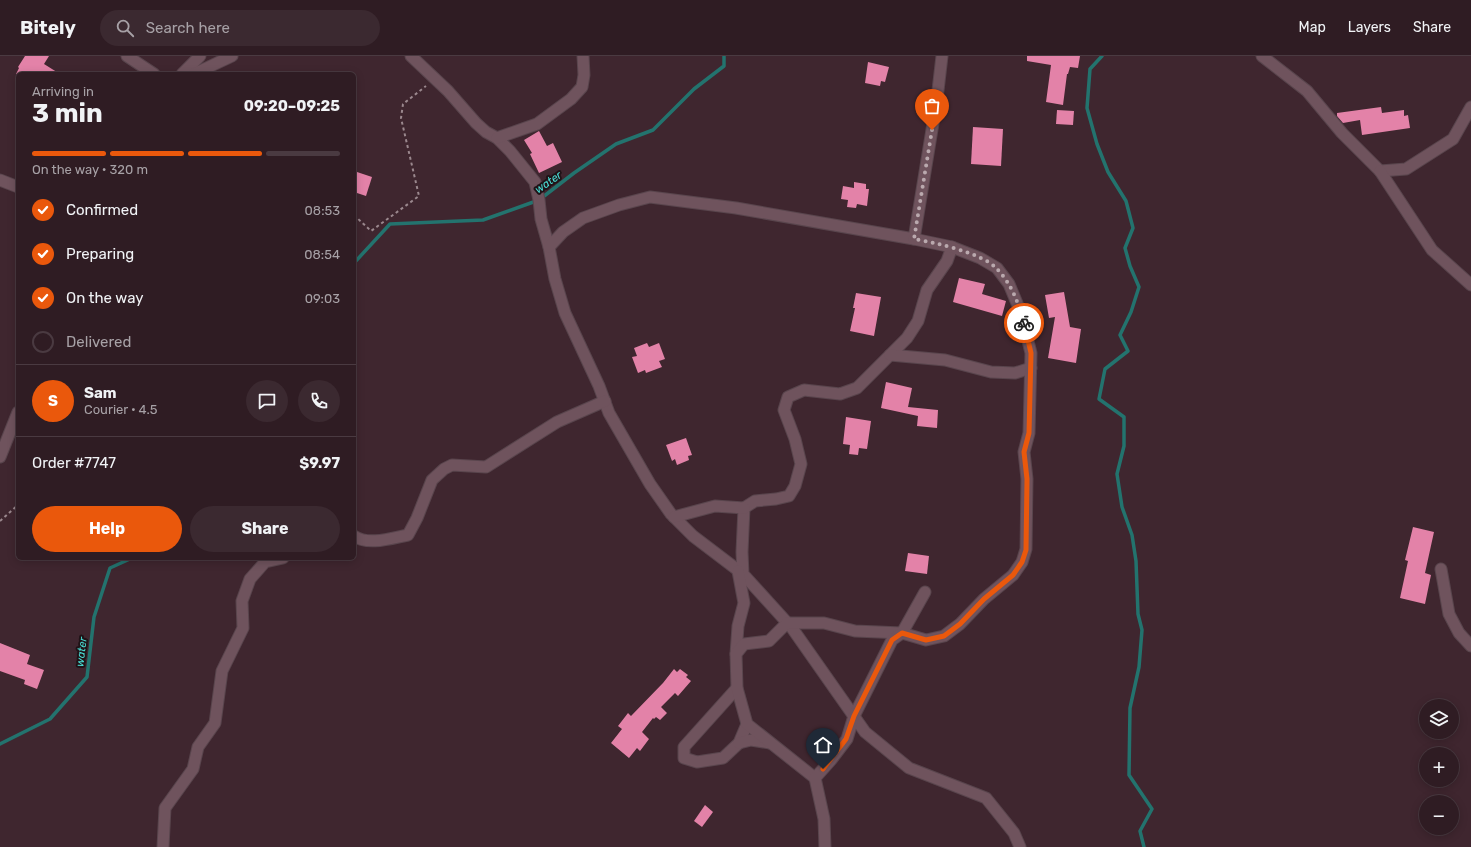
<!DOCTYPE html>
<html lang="en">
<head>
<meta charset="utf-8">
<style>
	:root { --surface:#2f1c23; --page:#3b2930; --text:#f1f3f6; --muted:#a7a1a6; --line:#4a3a41; --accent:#ea580c }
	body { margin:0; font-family:Rubik,sans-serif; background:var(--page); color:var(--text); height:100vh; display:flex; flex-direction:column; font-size:15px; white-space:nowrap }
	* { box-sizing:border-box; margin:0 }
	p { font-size:13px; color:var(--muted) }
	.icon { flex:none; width:22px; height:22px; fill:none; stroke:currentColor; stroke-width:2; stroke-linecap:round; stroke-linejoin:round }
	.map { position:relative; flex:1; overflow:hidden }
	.details { position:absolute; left:16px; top:16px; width:340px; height:488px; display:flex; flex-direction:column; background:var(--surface); border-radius:6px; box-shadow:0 2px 10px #0003,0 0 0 1px var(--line) }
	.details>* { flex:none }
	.fabs { position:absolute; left:1419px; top:643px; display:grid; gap:8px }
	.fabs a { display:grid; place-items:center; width:40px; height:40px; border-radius:50%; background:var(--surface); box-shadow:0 2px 10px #0003,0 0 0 1px var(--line); font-size:20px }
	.pin { position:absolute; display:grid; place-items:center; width:34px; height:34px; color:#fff; margin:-41px -17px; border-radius:50% 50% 50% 0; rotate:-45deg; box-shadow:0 0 4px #0007 }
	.pin .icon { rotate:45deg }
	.courier { position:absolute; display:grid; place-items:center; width:40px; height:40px; margin:-20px; border:3px solid #ea580c; border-radius:50%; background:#fff; color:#222; box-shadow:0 1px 5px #0007 }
	.summary em { font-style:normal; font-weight:700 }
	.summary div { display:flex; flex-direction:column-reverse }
	.summary { display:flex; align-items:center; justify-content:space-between; height:68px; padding:0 16px }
	h1 { font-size:26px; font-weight:700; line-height:30px }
	.bar { display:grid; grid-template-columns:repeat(4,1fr); gap:6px 4px; align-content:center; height:48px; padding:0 16px }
	.bar i { height:5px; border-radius:3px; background:var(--line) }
	.bar .selected { background:var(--accent) }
	.bar p { grid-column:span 4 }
	.line { display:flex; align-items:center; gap:10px; padding:0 16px; border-top:1px solid var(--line) }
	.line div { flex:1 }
	.round { display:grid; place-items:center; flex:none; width:42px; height:42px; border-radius:21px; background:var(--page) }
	ol { padding:0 16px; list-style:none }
	li { display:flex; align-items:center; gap:12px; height:44px }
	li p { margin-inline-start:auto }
	li .icon { padding:4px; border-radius:50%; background:var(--accent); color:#fff; stroke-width:4 }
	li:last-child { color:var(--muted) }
	li i { width:22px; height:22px; border:2px solid var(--line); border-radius:50% }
	.button { display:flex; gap:8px; margin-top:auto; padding:8px 16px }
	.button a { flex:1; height:46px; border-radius:24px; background:var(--accent); color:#fff; font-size:16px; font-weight:700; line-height:46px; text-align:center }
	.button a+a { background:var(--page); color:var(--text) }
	header { display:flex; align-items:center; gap:24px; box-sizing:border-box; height:56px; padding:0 20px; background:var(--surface); border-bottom:1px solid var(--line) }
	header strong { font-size:19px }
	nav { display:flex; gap:22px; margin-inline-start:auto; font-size:14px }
	.search { width:280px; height:36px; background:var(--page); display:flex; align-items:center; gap:10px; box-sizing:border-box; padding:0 14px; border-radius:22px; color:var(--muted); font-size:15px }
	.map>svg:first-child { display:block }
</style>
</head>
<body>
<header>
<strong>Bitely</strong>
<div class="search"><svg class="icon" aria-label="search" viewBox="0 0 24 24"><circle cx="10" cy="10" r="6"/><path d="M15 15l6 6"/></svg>Search here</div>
<nav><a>Map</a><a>Layers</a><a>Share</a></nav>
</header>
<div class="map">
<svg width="1471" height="791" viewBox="0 0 1471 791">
	<rect width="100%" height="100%" fill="#3f262f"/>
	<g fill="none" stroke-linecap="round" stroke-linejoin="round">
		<g stroke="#23736e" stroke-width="3.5">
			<path d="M1102,0L1090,13L1087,52L1097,88L1108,116L1126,145L1133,172L1125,192L1130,210L1139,231L1131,256L1120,279L1128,295L1105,313L1099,343L1124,361V390L1117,418L1122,451L1132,479L1136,505L1138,558L1142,574L1139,611L1130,652L1129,719L1152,753L1140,775L1144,791"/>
			<path d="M354,207L390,168L483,164L539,144L574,117L616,88L653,74L694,33L724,10V0"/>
			<path d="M0,688L50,663L87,621L94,561L110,512L132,502"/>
		</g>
	</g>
	<g fill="#e382a8">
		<path d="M25,0H49L44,8L60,18H16L19,12L18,11Z"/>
		<path d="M1027,0H1080L1078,12L1070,11L1068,18H1067L1063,49L1046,46L1051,9L1027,5Z"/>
		<path d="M868,6L889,11L885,26L881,25L880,30L865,27Z"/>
		<path d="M1381,51L1382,57L1404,54V60L1408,59L1410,72L1362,79L1360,64L1343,67L1337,60V57Z"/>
		<path d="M1057,54L1074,55L1073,69L1056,68Z"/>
		<path d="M973,71L1003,73L1001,110L971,108Z"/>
		<path d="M539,75L547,90L553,87L562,106L539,117L530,98L532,97L524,84Z"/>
		<path d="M354,115L372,121L366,140L354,136Z"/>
		<path d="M854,126L866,128V133H869L867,150L857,148L856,152L847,151L848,144L841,143L843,130L854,132Z"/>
		<path d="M959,222L985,228L982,238L1006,245L1002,260L953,246Z"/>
		<path d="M1064,236L1070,271L1081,273L1076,307L1048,302L1055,261L1049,262L1045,239Z"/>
		<path d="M856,237L881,241L874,280L850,275L855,252H853Z"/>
		<path d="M647,287L649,291L659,287L665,303L659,305L662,311L646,317L645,314L638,317L632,301L637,300L634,292Z"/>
		<path d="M886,326L912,332L908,351L938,354L937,372L917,370L918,360L881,352Z"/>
		<path d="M846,361L871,365L867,393L859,392L858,399L849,398L850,389L843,388Z"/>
		<path d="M686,382L692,399L688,400L689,404L677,409L675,403L672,405L666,389Z"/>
		<path d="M1413,471L1434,476L1425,517L1431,519L1425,548L1400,542L1408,505L1405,504Z"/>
		<path d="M908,497L929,500L927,518L905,515Z"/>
		<path d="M0,587L30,599L27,608L44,614L37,633L24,628L25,624L0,615Z"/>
		<path d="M674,613L677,616L680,613L688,619L686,621L691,625L678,640L675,637L661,651L667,657L660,664L656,661L654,663L653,662L642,676L649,683L640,695L637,692L629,702L611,687L622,673L618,670L628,657L631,660L663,627Z"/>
		<path d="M705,749L713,756L702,771L694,765Z"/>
	</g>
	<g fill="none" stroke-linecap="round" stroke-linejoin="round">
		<defs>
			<g id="street">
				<path d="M127,0L154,18"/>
				<path d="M411,0L448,35L476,67L486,76L497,82L510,95L535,126L539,144L541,163L549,191L555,223L565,257L599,330L609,357L650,428L671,458L693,480L743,518"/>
				<path d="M1262,0L1307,35L1342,77L1380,115L1406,113L1453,83L1471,51"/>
				<path d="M182,18L200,0"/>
				<path d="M194,18L232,0"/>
				<path d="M497,82L537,68L571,43L582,31L584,19L583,0"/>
				<path d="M1380,115L1432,194L1471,229"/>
				<path d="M0,124L18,131"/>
				<path d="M549,191L563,176L583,162L619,149L650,141L736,152L914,183L937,43L942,0"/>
				<path d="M952,191L947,205L927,234L918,265L907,282L857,332L840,338L804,334L788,341L784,354L795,383L801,408L795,430L789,440L776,443L755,445L744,452L742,496L743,518L792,572L865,676L909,712L986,742L1014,777L1020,791"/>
				<path d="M890,299L945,304L991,316L1015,317L1031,312"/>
				<path d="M0,401L18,356"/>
				<path d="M674,461L715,450L744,452"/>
				<path d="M354,480C368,490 392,482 408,479L417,462L432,424L444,413L452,409L486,411L557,366L605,345"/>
				<path d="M1441,513L1449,558L1459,577L1471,590"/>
				<path d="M736,598L738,570L744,547L738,515"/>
				<path d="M737,632L684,691V702L697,706L723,702L739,687L747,668"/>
				<path d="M739,687L751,684L770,687"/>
				<path d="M815,722L747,668L737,632L736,598L744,588L769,585L787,567H824L855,575L902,577L926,584L944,580L960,568L984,543L1013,519L1022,506L1026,493L1027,423L1024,396L1029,377L1031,297L1021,257L1009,228L997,212L980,202L952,191L914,183"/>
				<path d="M163,791L165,752L193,713L198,691L215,667L222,615L243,572L242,545L250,523L265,506L283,502"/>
				<path d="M825,791L824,763L815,722L831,704L847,683L854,660L892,584L902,577L925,536"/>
			</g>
		</defs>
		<use href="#street" stroke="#59454d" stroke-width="13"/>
		<g stroke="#9b888e" stroke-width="2" stroke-dasharray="3 3" stroke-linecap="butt">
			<path d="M354,159L371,175L419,140L401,62L403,48L426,30"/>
			<path d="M0,465L18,449"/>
		</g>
		<use href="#street" stroke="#6f535d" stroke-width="11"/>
	</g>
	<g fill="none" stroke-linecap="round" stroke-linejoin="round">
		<path stroke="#baa9ae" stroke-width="4" stroke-dasharray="0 7.2" d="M932,74L914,183C936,187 983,197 997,213C1011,227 1019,248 1024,267"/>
		<path stroke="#ea580c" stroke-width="5" d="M823,713L846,683L854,660L892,584L902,577L926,584L944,580L960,568L984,543L1013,519L1022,506L1026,494L1027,423L1024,396L1029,377L1031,297L1024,267"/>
	</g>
	<g text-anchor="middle" stroke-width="4" stroke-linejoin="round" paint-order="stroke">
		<g font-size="11" font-style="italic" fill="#4ae1d8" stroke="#1f1317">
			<text transform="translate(548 126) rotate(-35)" y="4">water</text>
			<text transform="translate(81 596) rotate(-83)" y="4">water</text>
		</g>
	</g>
</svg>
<div class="fabs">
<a><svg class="icon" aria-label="layers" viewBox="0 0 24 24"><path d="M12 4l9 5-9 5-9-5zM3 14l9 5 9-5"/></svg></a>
<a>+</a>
<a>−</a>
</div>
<div class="pin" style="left:932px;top:74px;background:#ea580c"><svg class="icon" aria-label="bag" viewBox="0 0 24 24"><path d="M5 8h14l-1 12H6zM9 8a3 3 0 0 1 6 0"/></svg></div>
<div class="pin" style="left:823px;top:713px;background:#1f2937"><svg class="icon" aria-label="home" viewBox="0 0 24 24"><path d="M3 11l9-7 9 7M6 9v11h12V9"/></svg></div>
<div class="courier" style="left:1024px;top:267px"><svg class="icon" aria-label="bike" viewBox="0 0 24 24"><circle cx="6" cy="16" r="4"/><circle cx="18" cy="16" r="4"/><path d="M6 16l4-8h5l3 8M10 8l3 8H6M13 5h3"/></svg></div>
<section class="details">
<div class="summary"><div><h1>3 min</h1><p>Arriving in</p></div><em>09:20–09:25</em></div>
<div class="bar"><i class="selected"></i><i class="selected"></i><i class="selected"></i><i></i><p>On the way · 320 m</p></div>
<ol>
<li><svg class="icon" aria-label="check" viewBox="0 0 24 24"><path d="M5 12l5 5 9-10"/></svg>Confirmed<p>08:53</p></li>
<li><svg class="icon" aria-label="check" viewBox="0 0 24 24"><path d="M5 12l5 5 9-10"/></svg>Preparing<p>08:54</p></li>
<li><svg class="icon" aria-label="check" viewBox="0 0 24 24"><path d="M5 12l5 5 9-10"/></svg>On the way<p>09:03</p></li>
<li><i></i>Delivered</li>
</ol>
<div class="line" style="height:72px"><b class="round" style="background:var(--accent);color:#fff">S</b><div><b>Sam</b><p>Courier · 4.5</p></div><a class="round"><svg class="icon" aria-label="chat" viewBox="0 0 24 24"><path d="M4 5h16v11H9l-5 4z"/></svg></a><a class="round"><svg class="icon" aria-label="phone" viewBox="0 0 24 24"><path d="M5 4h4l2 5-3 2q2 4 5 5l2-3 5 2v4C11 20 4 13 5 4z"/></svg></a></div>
<div class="line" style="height:52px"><div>Order #7747</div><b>$9.97</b></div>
<div class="button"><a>Help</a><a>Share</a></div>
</section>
</div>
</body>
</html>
